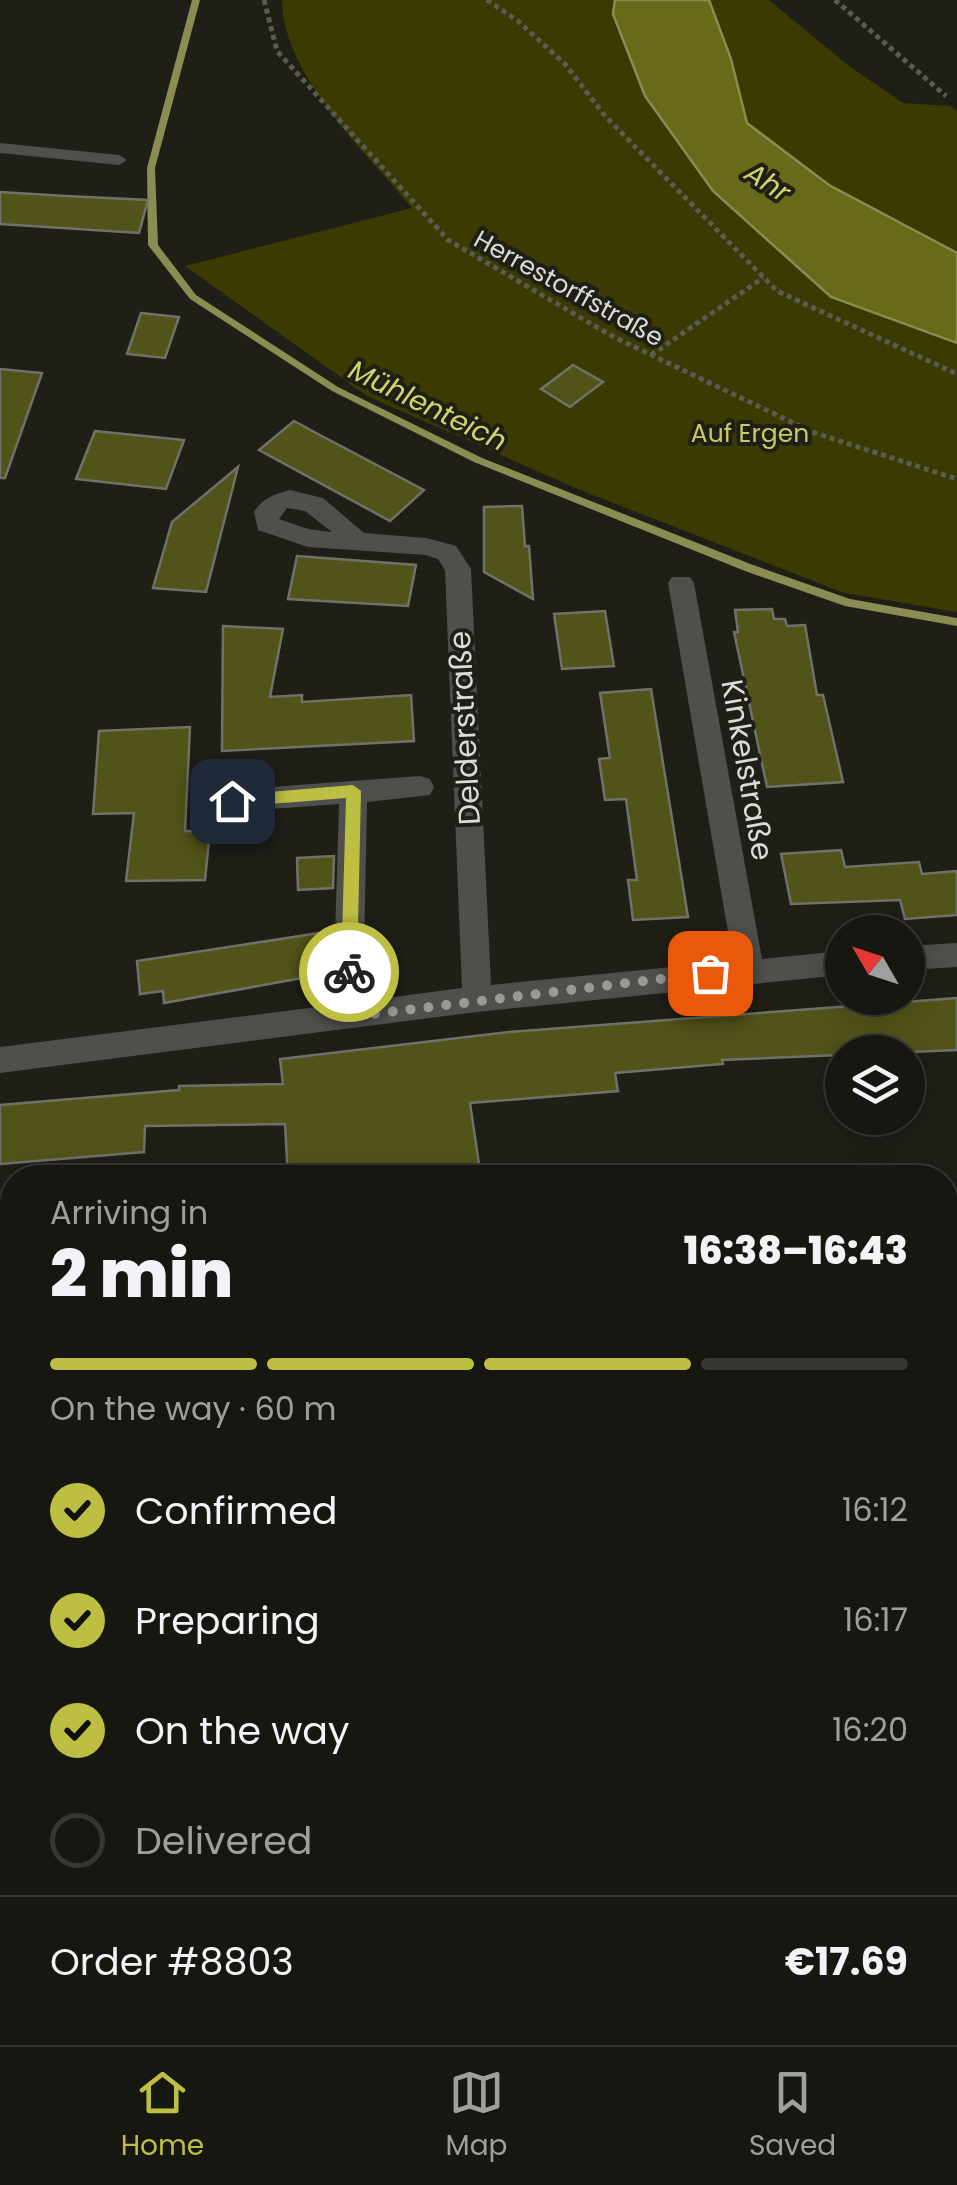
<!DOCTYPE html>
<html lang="en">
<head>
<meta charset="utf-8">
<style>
	:root { --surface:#171712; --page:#242420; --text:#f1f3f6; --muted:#9e9f9f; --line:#363632; --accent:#bdbf42 }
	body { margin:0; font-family:Poppins,sans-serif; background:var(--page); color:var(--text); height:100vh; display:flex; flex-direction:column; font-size:38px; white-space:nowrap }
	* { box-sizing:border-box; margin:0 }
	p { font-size:32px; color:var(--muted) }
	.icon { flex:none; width:55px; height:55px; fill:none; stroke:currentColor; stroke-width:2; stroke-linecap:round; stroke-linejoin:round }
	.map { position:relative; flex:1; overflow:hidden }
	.panel { position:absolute; left:0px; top:1165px; width:958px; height:880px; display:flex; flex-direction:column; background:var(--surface); border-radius:40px 40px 0 0; box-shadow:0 5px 25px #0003,0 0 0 2px var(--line) }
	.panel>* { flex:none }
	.needle { width:65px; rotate:309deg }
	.fabs { position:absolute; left:825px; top:915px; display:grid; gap:20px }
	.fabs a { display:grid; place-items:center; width:100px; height:100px; border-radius:50%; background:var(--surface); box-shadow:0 5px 25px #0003,0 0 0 2px var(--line); font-size:50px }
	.pin { position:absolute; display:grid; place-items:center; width:85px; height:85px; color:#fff; margin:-42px; border-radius:20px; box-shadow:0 5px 15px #0006 }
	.courier { position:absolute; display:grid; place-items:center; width:100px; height:100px; margin:-50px; border:8px solid #bdbf42; border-radius:50%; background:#fff; color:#222; box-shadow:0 2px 12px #0007 }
	.overview em { font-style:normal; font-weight:800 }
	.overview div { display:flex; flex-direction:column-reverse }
	.overview { display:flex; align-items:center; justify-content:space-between; height:170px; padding:0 50px }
	h1 { font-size:65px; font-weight:800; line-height:75px }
	.bar { display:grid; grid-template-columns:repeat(4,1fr); gap:15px 10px; align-content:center; height:120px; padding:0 50px }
	.bar i { height:12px; border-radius:8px; background:var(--line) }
	.bar .on { background:var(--accent) }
	.bar p { grid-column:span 4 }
	.line { display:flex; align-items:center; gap:25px; padding:0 50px; border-top:2px solid var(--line) }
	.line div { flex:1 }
	ol { padding:0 50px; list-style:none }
	li { display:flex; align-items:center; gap:30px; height:110px }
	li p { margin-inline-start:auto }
	li .icon { padding:10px; border-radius:50%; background:var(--accent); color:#111; stroke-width:4 }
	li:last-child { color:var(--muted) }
	li i { width:55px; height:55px; border:5px solid var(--line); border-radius:50% }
	.tab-bar { display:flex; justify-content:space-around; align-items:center; height:140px; border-top:2px solid var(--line); background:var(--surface); font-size:28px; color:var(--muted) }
	.tab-bar a { display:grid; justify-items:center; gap:5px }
	.tab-bar .on { color:var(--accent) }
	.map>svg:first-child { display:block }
</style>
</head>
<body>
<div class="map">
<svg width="957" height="2045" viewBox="0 0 957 2045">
	<rect width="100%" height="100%" fill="#1f1f18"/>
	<g fill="#3a3a01">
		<path d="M282,0H615L613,14L645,96L713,192L831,297L957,343V612L844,593L580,490L367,396L185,266L412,208C366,152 283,76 282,0Z"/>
		<path d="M709,0H769L849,66L903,103L950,106L957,111V253L829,185L747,123L731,59Z"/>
		<path d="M12,1829V2021L0,1957V1830Z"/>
		<path d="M781,2033L782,2045H17L15,2033Z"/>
	</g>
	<path fill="#686919" stroke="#8a8c52" stroke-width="2.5" d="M615,0H709L731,59L747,123L829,185L957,253V343L831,297L713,191L645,96L613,14Z"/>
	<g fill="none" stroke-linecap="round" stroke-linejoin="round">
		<path fill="#8a8c52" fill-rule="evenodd" d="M192,0H200L155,168L158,245L196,295L338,387L482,458L753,565L850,599L957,618V626L845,606L745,571L474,462L332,391L190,299L148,245L147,168Z"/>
	</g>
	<g fill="#525318" stroke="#707169" stroke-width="2.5">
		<path d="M0,192L66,196L148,200L139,233L0,224Z"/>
		<path d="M141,313L179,317L165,358L127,354Z"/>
		<path d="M573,365L603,382L570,407L541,389Z"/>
		<path d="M0,369L42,373L5,478H0Z"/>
		<path d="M294,421L320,435L424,490L390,521L259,450Z"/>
		<path d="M95,431L184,440L166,489L76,479Z"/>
		<path d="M238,467L206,592L153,588L172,522Z"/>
		<path d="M522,506L525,546H529L533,599L484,572V507Z"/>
		<path d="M297,556L416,565L408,606L288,599Z"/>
		<path d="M772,609L774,619H785L787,626L805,625L817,695H823L843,782L767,787L734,632H738L735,610Z"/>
		<path d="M605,611L614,666L562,669L554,614Z"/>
		<path d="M223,626L283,629L270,697L302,695V702L411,695L414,741L222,751Z"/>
		<path d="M651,689L688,917L633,920L628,880H637L626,799L605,800L599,759L610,758L600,693Z"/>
		<path d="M190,727L185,831H210L205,880L126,881L134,813L93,814L99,731Z"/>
		<path d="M841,850L845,867L919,862L922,874L957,871V915L905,919L900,900L791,904L781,854Z"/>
		<path d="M334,856L333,888L298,890L297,858Z"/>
		<path d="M326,932L330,973L164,1003L163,991L140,994L137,961Z"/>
		<path d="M957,998V1050L722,1060L723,1064L615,1073L618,1091L470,1103L481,1178H288L285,1124L145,1126L144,1152L0,1164V1105L179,1090V1086L283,1084L280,1059L509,1032Z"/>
	</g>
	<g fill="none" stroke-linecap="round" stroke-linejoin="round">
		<g stroke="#5b5b55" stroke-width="5" stroke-dasharray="5 4" stroke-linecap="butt">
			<path d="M264,0L277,51L448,240L612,336L812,432L957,479"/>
			<path d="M487,0L518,21L565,64L605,116L777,291L957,374"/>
			<path d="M835,0L946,96"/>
			<path d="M651,355L763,278"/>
		</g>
		<path fill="#4f4f4c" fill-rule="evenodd" d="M0,143L119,155L127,160L119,165L0,153Z"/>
		<g fill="#4f4f4c" fill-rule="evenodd">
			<path d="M290,490L323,498L364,533L426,538L456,546L471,569L491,985L733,961L668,583L672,577H690L694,583L762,959L842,951V975L477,1012L0,1073V1047L333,1005L339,804L232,812L222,809L218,801L222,793L232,790L420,776L430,779L434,787L430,795L367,802L363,1001L462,988L445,570L438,559L426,555L308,547L258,530L254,512C262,498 275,494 290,490ZM287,508L305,511L332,532L308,529L279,519Z"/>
			<path d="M957,943V967L908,970V946Z"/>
		</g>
	</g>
	<path fill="#bdbf42" d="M353,785L361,791L357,972L349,978L341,972L346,798L232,807L224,801L232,795Z"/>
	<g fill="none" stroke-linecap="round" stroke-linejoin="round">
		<path stroke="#999a94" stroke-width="10" stroke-dasharray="0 18" d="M349,972L348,1017L710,973"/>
	</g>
	<g text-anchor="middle" stroke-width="8" stroke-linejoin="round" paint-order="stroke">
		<g font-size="25" fill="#dbdcd7" stroke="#1f1f18">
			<text transform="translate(569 288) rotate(29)" y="9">Herrestorffstraße</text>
		</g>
		<g font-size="25" fill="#c8ca61" stroke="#1f1f18">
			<text x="750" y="442">Auf Ergen</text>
		</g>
		<g font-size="28" font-style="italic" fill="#d2d46a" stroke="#1f1f18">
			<text transform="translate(768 182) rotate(33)" y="10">Ahr</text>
			<text transform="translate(428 405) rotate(26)" y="10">Mühlenteich</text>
		</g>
		<g font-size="30" fill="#dbdcd7" stroke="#1f1f18">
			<text transform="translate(465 728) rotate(-93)" y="10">Delderstraße</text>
			<text transform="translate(747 770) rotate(80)" y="10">Kinkelstraße</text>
		</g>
	</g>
</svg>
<div class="fabs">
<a><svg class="needle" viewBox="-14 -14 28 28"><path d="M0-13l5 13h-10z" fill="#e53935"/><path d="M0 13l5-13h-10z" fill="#9e9f9f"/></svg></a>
<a><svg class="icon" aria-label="layers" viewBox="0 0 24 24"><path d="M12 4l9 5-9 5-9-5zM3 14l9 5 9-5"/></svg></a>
</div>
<div class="pin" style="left:710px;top:973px;background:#ea580c"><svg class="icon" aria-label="bag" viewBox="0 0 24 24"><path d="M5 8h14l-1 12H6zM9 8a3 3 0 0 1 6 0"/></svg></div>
<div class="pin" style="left:232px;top:801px;background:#1f2937"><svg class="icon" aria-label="home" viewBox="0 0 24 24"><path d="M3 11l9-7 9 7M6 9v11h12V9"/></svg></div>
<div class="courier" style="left:349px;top:972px"><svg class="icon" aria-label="bike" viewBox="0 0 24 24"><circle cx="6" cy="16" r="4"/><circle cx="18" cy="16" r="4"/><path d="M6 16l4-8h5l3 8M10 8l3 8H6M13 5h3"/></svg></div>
<section class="panel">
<div class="overview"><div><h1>2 min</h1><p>Arriving in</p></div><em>16:38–16:43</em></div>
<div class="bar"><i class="on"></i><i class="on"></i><i class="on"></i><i></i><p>On the way · 60 m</p></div>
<ol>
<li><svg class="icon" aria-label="check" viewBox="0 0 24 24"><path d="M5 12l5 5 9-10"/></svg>Confirmed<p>16:12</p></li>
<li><svg class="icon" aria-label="check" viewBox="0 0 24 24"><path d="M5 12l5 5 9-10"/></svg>Preparing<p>16:17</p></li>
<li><svg class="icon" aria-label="check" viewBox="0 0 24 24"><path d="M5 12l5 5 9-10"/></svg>On the way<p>16:20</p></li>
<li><i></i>Delivered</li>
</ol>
<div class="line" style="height:130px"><div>Order #8803</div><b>€17.69</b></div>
</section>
</div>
<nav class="tab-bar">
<a class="on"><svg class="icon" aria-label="home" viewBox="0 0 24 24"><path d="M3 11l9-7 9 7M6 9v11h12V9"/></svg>Home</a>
<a><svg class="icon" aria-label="map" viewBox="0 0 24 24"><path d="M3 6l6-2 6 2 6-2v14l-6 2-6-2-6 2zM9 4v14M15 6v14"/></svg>Map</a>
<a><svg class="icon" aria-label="saved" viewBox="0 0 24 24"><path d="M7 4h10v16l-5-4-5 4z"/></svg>Saved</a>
</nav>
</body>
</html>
